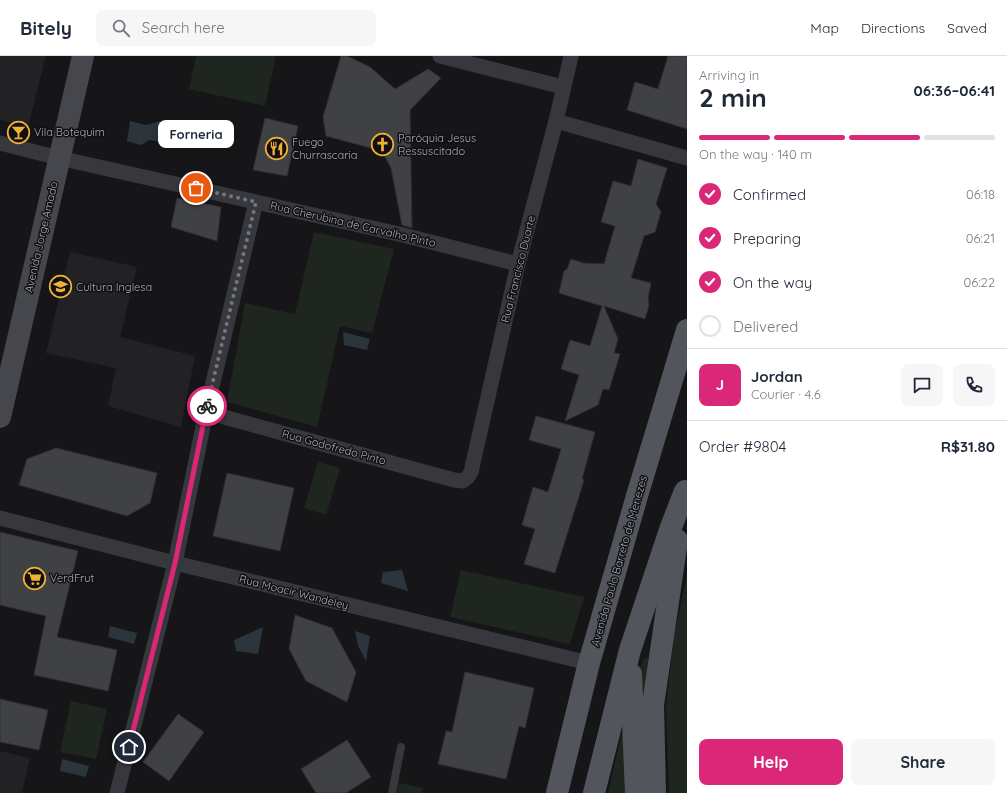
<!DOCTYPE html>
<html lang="en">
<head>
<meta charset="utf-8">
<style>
	:root { --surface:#fff; --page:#f6f6f7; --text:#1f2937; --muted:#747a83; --line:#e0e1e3; --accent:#db2777 }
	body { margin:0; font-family:Quicksand,sans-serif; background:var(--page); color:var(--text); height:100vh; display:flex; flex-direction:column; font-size:15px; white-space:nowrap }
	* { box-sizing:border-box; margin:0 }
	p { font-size:13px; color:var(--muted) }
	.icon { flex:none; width:22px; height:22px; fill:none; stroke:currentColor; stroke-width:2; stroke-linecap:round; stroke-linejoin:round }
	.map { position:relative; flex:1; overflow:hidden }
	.details { display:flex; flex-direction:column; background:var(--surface); width:320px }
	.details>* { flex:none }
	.pin { position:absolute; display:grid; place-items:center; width:34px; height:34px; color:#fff; margin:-17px; border:2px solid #fff; border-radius:50%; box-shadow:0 1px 4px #0007 }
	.courier { position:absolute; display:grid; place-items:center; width:40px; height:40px; margin:-20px; border:3px solid #db2777; border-radius:50%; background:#fff; color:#222; box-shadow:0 1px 5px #0007 }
	.bubble { position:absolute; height:28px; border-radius:8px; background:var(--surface); box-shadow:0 2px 10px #0003; font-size:13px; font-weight:700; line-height:28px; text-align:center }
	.overview em { font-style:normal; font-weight:700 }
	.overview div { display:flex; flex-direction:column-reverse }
	.overview { display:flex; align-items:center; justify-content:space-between; height:68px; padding:0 12px }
	h1 { font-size:26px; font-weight:700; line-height:30px }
	.bar { display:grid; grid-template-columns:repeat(4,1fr); gap:6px 4px; align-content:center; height:48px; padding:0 12px }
	.bar i { height:5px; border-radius:3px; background:var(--line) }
	.bar .on { background:var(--accent) }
	.bar p { grid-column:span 4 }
	.line { display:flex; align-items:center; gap:10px; padding:0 12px; border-top:1px solid var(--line) }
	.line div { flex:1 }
	.round { display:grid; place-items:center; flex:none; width:42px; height:42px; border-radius:8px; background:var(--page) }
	ol { padding:0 12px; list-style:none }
	li { display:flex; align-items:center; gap:12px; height:44px }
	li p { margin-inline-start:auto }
	li .icon { padding:4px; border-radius:50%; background:var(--accent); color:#fff; stroke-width:4 }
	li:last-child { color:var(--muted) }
	li i { width:22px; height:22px; border:2px solid var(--line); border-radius:50% }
	.action { display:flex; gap:8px; margin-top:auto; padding:8px 12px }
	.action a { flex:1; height:46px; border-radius:8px; background:var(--accent); color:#fff; font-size:16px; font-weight:700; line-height:46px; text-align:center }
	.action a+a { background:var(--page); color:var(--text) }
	header { display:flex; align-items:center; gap:24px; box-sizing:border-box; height:56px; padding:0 20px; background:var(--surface); border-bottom:1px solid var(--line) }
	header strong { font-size:19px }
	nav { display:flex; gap:22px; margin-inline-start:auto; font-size:14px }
	.search { width:280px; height:36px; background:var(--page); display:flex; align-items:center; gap:10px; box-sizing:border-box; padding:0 14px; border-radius:8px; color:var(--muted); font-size:15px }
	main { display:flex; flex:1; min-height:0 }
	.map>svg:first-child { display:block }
</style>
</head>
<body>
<header>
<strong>Bitely</strong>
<div class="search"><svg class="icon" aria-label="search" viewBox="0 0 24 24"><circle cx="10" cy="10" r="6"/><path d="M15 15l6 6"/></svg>Search here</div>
<nav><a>Map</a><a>Directions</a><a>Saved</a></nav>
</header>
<main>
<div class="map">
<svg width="687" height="737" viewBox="0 0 687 737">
	<rect width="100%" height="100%" fill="#161618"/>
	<g fill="#222225">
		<path d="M0,0H46L28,71L0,64Z"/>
		<path d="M70,196L137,211L120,281L195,300L181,371L108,350L116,312L46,297Z"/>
		<path d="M0,695L30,702L22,737H0Z"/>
	</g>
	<g fill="#1e261f">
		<path d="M196,0H276L265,50L189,33Z"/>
		<path d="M314,176L394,193L372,277L340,270L317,371L227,346L245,247L295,258Z"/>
		<path d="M318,406L340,412L326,459L304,452Z"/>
		<path d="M461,514L584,541L570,588L450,561Z"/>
		<path d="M687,520V737H669L666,650L674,580Z"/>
		<path d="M644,602H648L650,607L648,737L639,614Z"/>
		<path d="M71,645L107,653L96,703L60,696Z"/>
		<path d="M622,677L628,678L629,737H608Z"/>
		<path d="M399,727L423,732L422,737H397Z"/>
	</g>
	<g fill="#2c353c">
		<path d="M130,65L146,69L160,65L171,82L161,86L149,84L141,89L127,85Z"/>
		<path d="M343,276L370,283L367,294L344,289Z"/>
		<path d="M402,514L408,535L381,527L383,516Z"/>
		<path d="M110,570L137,577L134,588L108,581Z"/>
		<path d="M263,571L258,598L236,595L234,584Z"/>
		<path d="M355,575L370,580L366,605L358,590Z"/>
		<path d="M62,703L89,710L86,721L60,715Z"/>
	</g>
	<g fill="#404145" stroke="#303034">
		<path d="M341,0H347L370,11L395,33L428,13L441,22L410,54L412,172L402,169L391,112L382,95L326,80L323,61Z"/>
		<path d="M668,0H687V73L627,54L635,26L658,33Z"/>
		<path d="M265,62L298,70L287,120L253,114Z"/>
		<path d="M638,103L667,112L656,148L661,156L655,176L644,180L631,222L651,227L648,242L649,249L645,263L604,250L618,283L614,297L620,298L609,334L603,333L598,349L565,365L579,319L561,313L570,284L590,290L602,250L559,237L564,215L567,213L571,203L583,207L604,208L615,170L601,166L613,125L631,130Z"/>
		<path d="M177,142L221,151L217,185L171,171Z"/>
		<path d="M536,360L595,376L582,423L584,424L555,517L524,508L535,473L522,469L533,431L548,436L561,393L529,384Z"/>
		<path d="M56,392L157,417L150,447L127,460L19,429L27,403Z"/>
		<path d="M227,417L294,432L280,495L213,480Z"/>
		<path d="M0,476L78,495L57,581L117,594L108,635L34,619L46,560L0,549Z"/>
		<path d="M295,559L332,572L356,616L347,646L306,625L289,593Z"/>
		<path d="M465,616L534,632L525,672L519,670L506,723L438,708L446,675L452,676Z"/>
		<path d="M0,643L48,654L39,694L0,686Z"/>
		<path d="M178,658L204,676L169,725L143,706Z"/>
		<path d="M347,684L371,721L346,737H316L301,713Z"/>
	</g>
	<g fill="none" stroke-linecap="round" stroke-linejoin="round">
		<path stroke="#37383d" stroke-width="8" d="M392,737L401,691"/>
		<g stroke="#37383d" stroke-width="15">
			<path d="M440,0L563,31"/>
			<path d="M556,65L687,102"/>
			<path d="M0,87L59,102L399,178L518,208"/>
			<path d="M206,356L454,424L463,425L468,421L471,416L518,208L556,65L571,0"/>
			<path d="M0,462L175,507L589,607"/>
			<path d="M117,737L175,507L206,356L256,146"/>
		</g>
		<path stroke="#45474d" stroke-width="22" d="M0,361L83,0"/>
		<g stroke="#53555c" stroke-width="22">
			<path d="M631,618L636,737"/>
			<path d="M557,737L589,607L637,440L687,274"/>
			<path d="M594,737L630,594L671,471L685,435"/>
			<path d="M655,737L653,649L677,484"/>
		</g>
	</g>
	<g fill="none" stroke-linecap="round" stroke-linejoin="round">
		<path stroke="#757880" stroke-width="4" stroke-dasharray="0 7.2" d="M196,132L256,146L207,350"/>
		<path stroke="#db2777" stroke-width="5" d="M129,691L175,507L207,350"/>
	</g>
	<defs>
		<symbol id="bar-ring" viewBox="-11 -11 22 22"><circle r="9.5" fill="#111113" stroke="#f2b134" stroke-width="1.5"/><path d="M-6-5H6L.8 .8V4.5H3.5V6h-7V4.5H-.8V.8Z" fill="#f2b134"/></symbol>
		<symbol id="church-ring" viewBox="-11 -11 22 22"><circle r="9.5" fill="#111113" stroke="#f2b134" stroke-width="1.5"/><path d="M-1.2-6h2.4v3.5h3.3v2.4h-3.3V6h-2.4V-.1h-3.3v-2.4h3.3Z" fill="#f2b134"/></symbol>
		<symbol id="restaurant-ring" viewBox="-11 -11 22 22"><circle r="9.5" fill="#111113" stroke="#f2b134" stroke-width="1.5"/><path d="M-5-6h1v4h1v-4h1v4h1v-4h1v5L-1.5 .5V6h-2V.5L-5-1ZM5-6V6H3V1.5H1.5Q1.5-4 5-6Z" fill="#f2b134"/></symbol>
		<symbol id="school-ring" viewBox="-11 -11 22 22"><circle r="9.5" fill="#111113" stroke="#f2b134" stroke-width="1.5"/><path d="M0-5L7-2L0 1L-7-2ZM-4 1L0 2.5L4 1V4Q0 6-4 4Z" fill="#f2b134"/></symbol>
		<symbol id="supermarket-ring" viewBox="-11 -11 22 22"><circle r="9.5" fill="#111113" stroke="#f2b134" stroke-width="1.5"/><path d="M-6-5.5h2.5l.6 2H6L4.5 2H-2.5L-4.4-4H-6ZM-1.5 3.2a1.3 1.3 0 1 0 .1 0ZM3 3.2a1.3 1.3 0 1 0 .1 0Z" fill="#f2b134"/></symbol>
	</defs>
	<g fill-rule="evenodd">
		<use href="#bar-ring" x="6" y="64" width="25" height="25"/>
		<use href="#church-ring" x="370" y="76" width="25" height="25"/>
		<use href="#restaurant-ring" x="264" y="80" width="25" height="25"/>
		<use href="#school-ring" x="48" y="218" width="25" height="25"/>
		<use href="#supermarket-ring" x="22" y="510" width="25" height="25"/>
	</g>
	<g text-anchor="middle" stroke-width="3" stroke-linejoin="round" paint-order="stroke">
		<g font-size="11" fill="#a8adb8" stroke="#111113" text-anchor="start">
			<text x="34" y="80">Vila Botequim</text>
			<text x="398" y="86">Paróquia Jesus<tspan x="398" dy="13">Ressuscitado</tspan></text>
			<text x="292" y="90">Fuego<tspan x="292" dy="13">Churrascaria</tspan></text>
			<text x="76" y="235">Cultura Inglesa</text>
			<text x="50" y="526">VerdFrut</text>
		</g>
		<g font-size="11" fill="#a8adb8" stroke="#111113">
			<text transform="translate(353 168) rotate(13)" y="4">Rua Cherubina de Carvalho Pinto</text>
			<text transform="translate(41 181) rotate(-77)" y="4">Avenida Jorge Amado</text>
			<text transform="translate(518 213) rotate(-76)" y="4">Rua Francisco Duarte</text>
			<text transform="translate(334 391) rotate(15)" y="4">Rua Godofredo Pinto</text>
			<text transform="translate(619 505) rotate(-74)" y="4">Avenida Paulo Barreto de Menezes</text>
			<text transform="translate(294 536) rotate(14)" y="4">Rua Moacir Wandeley</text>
		</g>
	</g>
</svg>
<div class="pin" style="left:196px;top:132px;background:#ea580c"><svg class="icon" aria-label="bag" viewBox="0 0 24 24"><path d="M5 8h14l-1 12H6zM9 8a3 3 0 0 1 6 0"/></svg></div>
<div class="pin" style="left:129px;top:691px;background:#1f2937"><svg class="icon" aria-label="home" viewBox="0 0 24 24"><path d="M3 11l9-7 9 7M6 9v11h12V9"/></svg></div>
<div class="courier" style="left:207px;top:350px"><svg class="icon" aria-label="bike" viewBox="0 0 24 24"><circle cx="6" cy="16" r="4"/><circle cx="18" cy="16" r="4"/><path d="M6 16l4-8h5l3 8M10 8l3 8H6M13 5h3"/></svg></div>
<div class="bubble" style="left:158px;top:64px;width:76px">Forneria</div>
</div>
<section class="details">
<div class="overview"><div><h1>2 min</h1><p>Arriving in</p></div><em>06:36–06:41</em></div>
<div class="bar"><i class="on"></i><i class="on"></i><i class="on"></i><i></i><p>On the way · 140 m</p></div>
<ol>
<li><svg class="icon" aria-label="check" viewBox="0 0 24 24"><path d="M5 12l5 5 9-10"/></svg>Confirmed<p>06:18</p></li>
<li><svg class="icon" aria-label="check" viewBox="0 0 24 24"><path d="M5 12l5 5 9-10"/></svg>Preparing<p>06:21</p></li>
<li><svg class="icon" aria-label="check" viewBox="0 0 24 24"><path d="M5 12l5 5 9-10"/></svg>On the way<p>06:22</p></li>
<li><i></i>Delivered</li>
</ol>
<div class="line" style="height:72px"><b class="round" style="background:var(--accent);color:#fff">J</b><div><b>Jordan</b><p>Courier · 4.6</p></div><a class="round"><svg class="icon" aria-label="chat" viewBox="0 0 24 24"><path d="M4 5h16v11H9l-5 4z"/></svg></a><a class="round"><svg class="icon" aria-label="phone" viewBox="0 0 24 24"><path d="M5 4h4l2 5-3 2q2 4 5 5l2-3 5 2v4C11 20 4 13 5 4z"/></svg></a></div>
<div class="line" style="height:52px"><div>Order #9804</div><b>R$31.80</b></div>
<div class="action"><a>Help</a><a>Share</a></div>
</section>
</main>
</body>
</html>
